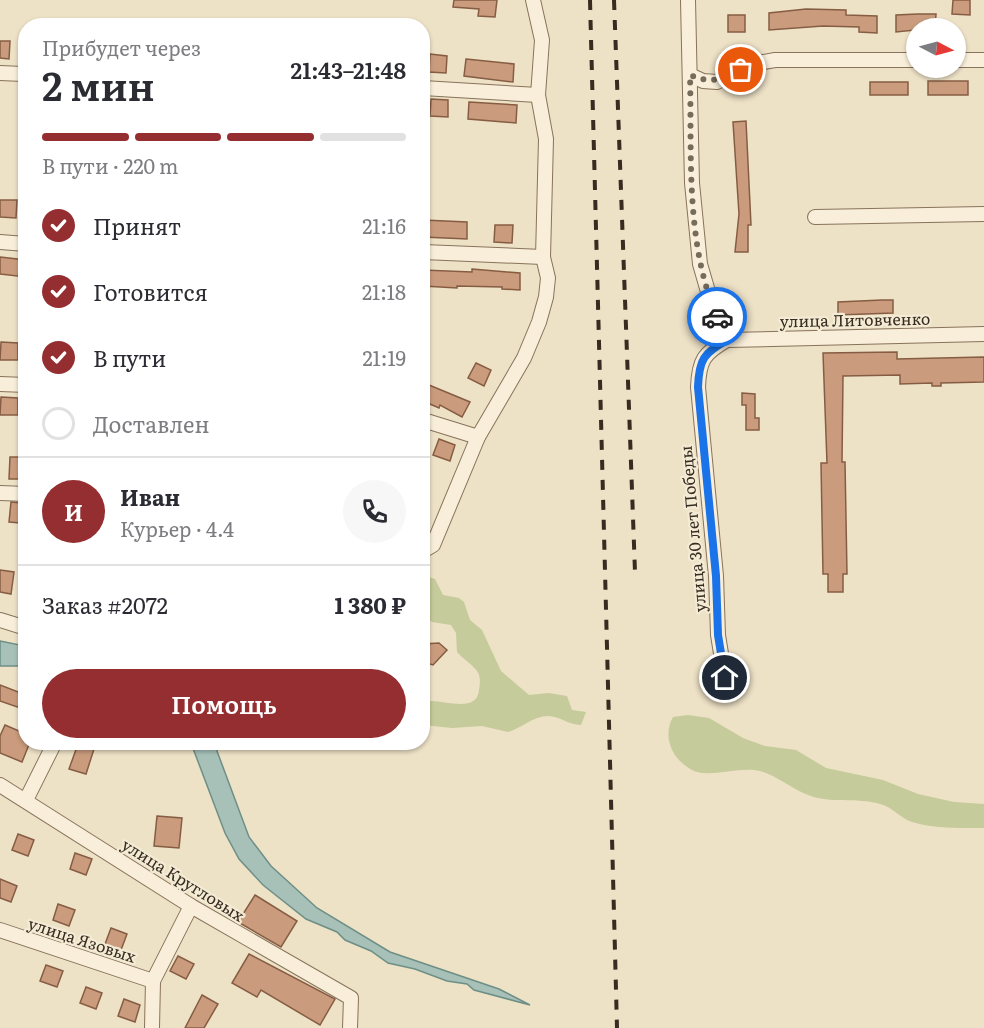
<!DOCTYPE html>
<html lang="ru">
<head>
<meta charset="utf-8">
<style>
	:root { --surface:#fff; --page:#f7f7f7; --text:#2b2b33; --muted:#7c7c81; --line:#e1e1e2; --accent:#942e30 }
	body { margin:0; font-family:Literata,serif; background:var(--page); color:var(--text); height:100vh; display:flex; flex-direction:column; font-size:22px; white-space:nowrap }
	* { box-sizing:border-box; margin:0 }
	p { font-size:20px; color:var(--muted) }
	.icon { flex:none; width:33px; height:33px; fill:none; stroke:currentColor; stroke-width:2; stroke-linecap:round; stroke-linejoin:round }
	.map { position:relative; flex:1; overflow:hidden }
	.sheet { position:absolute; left:18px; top:18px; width:412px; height:732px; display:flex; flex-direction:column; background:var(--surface); border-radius:24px; box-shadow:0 2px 4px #0004 }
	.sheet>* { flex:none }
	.needle { width:39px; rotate:96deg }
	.tools { position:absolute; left:906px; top:18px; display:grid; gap:12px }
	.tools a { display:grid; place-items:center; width:60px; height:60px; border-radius:50%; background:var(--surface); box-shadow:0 2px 4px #0004; font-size:30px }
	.pin { position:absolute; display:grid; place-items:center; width:51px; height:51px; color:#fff; margin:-26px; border:3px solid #fff; border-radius:50%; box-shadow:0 2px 6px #0007 }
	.courier { position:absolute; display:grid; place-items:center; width:60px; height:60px; margin:-30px; border:4px solid #1a73e8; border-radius:50%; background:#fff; color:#222; box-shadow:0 2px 8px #0007 }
	.head em { font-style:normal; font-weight:600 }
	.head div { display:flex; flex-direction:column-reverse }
	.head { display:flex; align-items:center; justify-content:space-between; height:102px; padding:0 24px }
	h1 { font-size:39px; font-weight:600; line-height:45px }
	.bar { display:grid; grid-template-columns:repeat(4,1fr); gap:9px 6px; align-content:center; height:72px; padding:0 24px }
	.bar i { height:8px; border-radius:4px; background:var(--line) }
	.bar .active { background:var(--accent) }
	.bar p { grid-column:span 4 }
	.line { display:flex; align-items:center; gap:15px; padding:0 24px; border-top:2px solid var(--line) }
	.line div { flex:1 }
	.round { display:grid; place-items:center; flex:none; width:63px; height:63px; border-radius:32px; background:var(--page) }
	ol { padding:0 24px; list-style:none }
	li { display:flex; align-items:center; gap:18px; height:66px }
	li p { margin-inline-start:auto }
	li .icon { padding:6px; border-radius:50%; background:var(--accent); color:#fff; stroke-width:4 }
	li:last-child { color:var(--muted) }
	li i { width:33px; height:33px; border:3px solid var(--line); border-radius:50% }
	.button { display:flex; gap:12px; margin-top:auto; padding:12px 24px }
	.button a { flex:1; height:69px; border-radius:36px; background:var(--accent); color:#fff; font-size:24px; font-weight:600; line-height:69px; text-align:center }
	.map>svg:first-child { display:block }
</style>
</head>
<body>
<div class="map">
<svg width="984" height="1028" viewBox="0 0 984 1028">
	<rect width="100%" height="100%" fill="#ede1c6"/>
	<g fill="#c5cb9a">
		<path d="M423,575L435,579L443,595L459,598L464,602L470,620L482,630L501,671L529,695L549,693L567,696L572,710L586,712L581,725C568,725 560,716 548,716C533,716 522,728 508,732L482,726L452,728L423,725V701C441,698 477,715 479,690C480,684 481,676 477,671C472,664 463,659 457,652L456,633L451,625L432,622L423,614Z"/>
		<path d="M688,715L709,718L743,738L765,746L796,750L826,768L883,780L918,794L954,802L984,804V828C960,828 935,829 912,822C900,818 891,806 880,804C857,797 831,804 808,795C792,789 774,774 760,771C739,766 708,779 692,770C672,759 662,737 673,717Z"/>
	</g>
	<g fill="#a7c1b9" stroke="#6e8f86" stroke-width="1.5">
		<path d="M0,641L25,646V666H0Z"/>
		<path d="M191,743H214L249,837L271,866L317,908L390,952L499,989L530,1005L474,990L467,984L447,981L415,969L388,963L371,951L345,940L337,932L306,919L263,885L239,859L225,833Z"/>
	</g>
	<g fill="#ca9c7d" stroke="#865d43" stroke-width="1.5">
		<path d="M454,0H497L495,17L478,16L479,9L453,7Z"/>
		<path d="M953,0H970V15L952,14Z"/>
		<path d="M806,9L846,10V15L877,16V33L859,32V27L823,26L769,30V13Z"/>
		<path d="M918,14H936L935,28L896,32V15Z"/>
		<rect x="728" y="15" width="17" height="17"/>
		<path d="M0,41H10L9,59L0,58Z"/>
		<path d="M430,54L447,56L446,73L429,72Z"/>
		<path d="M466,59L514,64L513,82L464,76Z"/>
		<rect x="928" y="81" width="40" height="14"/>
		<rect x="870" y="82" width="38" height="13"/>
		<path d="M431,99L448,100V117L430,116Z"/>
		<path d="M469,102L517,105L516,123L468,119Z"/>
		<path d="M746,121L751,225H748V252H735L739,214L733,122Z"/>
		<path d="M0,200H17L16,218L0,217Z"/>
		<path d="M423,220L467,222V239L423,237Z"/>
		<path d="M495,225H513L512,243L494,242Z"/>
		<path d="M0,257L26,260V277L0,274Z"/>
		<path d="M472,269L520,273V290L502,289V287L457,286V288L423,286V270L472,272Z"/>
		<path d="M882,300H893V313L838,315V302Z"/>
		<path d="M1,342L18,343V360H0Z"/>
		<path d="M897,352V359L984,357V382L941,383V386H932V383L900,384V375L843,376L842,462H845L847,574H843V592H828V574H823L821,463H827L823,353Z"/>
		<path d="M476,363L491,370L484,386L468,378Z"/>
		<path d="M429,385L470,402L462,417L440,405L439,408L423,401Z"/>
		<path d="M742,393L755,394V418H759V430H746V405H742Z"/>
		<path d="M1,397L18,398V415H0Z"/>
		<path d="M439,439L455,445L450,461L433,455Z"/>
		<path d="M10,457H21L20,479H9Z"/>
		<path d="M11,502L22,503L20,523L9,522Z"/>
		<path d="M0,570L14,572L11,594L0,592Z"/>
		<path d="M439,643L447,650L433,665L423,662V644Z"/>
		<path d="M0,685L26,695V710L0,701Z"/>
		<path d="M5,725L26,734V742H30L22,762L0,753V736Z"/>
		<path d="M78,744L94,749L86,774L69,769Z"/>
		<path d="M157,816L182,818L179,848L154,846Z"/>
		<path d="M18,834L34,840L28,856L12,850Z"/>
		<path d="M75,853L92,859L86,875L70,869Z"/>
		<path d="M0,879L17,886L11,902L0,898Z"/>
		<path d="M255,895L297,921L281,947L238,922Z"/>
		<path d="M58,904L75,910L69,926L53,920Z"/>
		<path d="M111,928L127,934L121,950L105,944Z"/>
		<path d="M249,954L335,999L320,1025L261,990L257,997L232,983Z"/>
		<path d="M178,956L194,964L186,979L170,971Z"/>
		<path d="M46,965L63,971L57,987L40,981Z"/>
		<path d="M86,987L102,993L96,1009L80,1003Z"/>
		<path d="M202,995L218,1004L204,1028H185Z"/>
		<path d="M124,999L140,1005L135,1022L118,1016Z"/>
	</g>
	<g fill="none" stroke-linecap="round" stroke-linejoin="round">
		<defs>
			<g id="street">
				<path d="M688,0L692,183L700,264L711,302L727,340C704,353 699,360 698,387L716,576L718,635L725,678"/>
				<path d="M956,60H984"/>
				<path d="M0,73L23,74"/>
				<path d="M690,75L703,81L717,82L752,64L775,60H916"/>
				<path d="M423,88L538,95"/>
				<path d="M815,217L984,214"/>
				<path d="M0,242L26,244"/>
				<path d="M423,252L543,257"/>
				<path d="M727,340L984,334"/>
				<path d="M0,384L26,385"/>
				<path d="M423,420L478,437"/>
				<path d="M0,493L26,494"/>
				<path d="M423,551L433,545L478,437L524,358L539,322L546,297L548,278L543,257L546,139L538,95L542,40L533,0"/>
				<path d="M0,620L26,628"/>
				<path d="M0,785L191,906L351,998L350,1028"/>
				<path d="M26,800L55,742"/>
				<path d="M0,930L153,981"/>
				<path d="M152,1028L153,981L191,906"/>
			</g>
		</defs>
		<use href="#street" stroke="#88735c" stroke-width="16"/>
		<use href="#street" stroke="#f8eed9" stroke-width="14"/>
		<g stroke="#382b20" stroke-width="4" stroke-dasharray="10 10" stroke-linecap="butt">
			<path d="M590,0L617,1028"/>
			<path d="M614,0L635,572"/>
		</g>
	</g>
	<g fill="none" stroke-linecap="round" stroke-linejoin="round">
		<path stroke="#776b5a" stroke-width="6" stroke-dasharray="0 10.8" d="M717,317C685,242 692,155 690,75C711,84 721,80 741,70"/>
		<path stroke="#1a73e8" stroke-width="8" d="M717,317L727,340C704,353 699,359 698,387L716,576L718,635L725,678"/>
	</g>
	<g text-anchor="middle" stroke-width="4.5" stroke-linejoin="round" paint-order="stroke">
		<g font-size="16" fill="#382b20" stroke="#f4ebd5">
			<text transform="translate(855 320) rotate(-1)" y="6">улица Литовченко</text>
			<text transform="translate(693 529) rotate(-95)" y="6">улица 30 лет Победы</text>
			<text transform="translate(183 880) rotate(32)" y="6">улица Кругловых</text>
			<text transform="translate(82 940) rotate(18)" y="6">улица Язовых</text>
		</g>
	</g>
</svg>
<div class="tools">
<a><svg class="needle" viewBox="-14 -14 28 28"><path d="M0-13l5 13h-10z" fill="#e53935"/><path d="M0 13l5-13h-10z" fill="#7c7c81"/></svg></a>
</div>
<div class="pin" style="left:741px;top:70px;background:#ea580c"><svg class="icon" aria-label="bag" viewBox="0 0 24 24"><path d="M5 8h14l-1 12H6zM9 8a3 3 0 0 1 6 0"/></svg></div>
<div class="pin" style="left:725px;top:678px;background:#1f2937"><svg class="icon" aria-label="home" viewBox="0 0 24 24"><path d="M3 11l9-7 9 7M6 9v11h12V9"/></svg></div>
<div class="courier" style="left:717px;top:317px"><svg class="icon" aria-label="car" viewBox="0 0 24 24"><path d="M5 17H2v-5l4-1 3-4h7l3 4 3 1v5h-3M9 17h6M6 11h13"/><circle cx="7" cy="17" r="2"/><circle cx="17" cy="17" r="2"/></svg></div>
<section class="sheet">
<div class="head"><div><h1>2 мин</h1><p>Прибудет через</p></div><em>21:43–21:48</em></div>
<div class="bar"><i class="active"></i><i class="active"></i><i class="active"></i><i></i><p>В пути · 220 m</p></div>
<ol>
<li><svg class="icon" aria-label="check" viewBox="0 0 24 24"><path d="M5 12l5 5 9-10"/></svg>Принят<p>21:16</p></li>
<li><svg class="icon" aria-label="check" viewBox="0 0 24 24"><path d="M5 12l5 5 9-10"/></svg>Готовится<p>21:18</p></li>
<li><svg class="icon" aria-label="check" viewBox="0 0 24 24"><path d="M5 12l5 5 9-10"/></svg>В пути<p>21:19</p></li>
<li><i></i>Доставлен</li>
</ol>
<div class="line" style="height:108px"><b class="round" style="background:var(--accent);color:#fff">И</b><div><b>Иван</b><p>Курьер · 4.4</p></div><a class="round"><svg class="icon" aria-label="phone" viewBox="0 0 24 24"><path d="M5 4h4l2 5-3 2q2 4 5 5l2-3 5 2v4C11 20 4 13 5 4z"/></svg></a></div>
<div class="line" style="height:78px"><div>Заказ #2072</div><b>1 380 ₽</b></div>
<div class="button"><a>Помощь</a></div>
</section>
</div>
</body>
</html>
